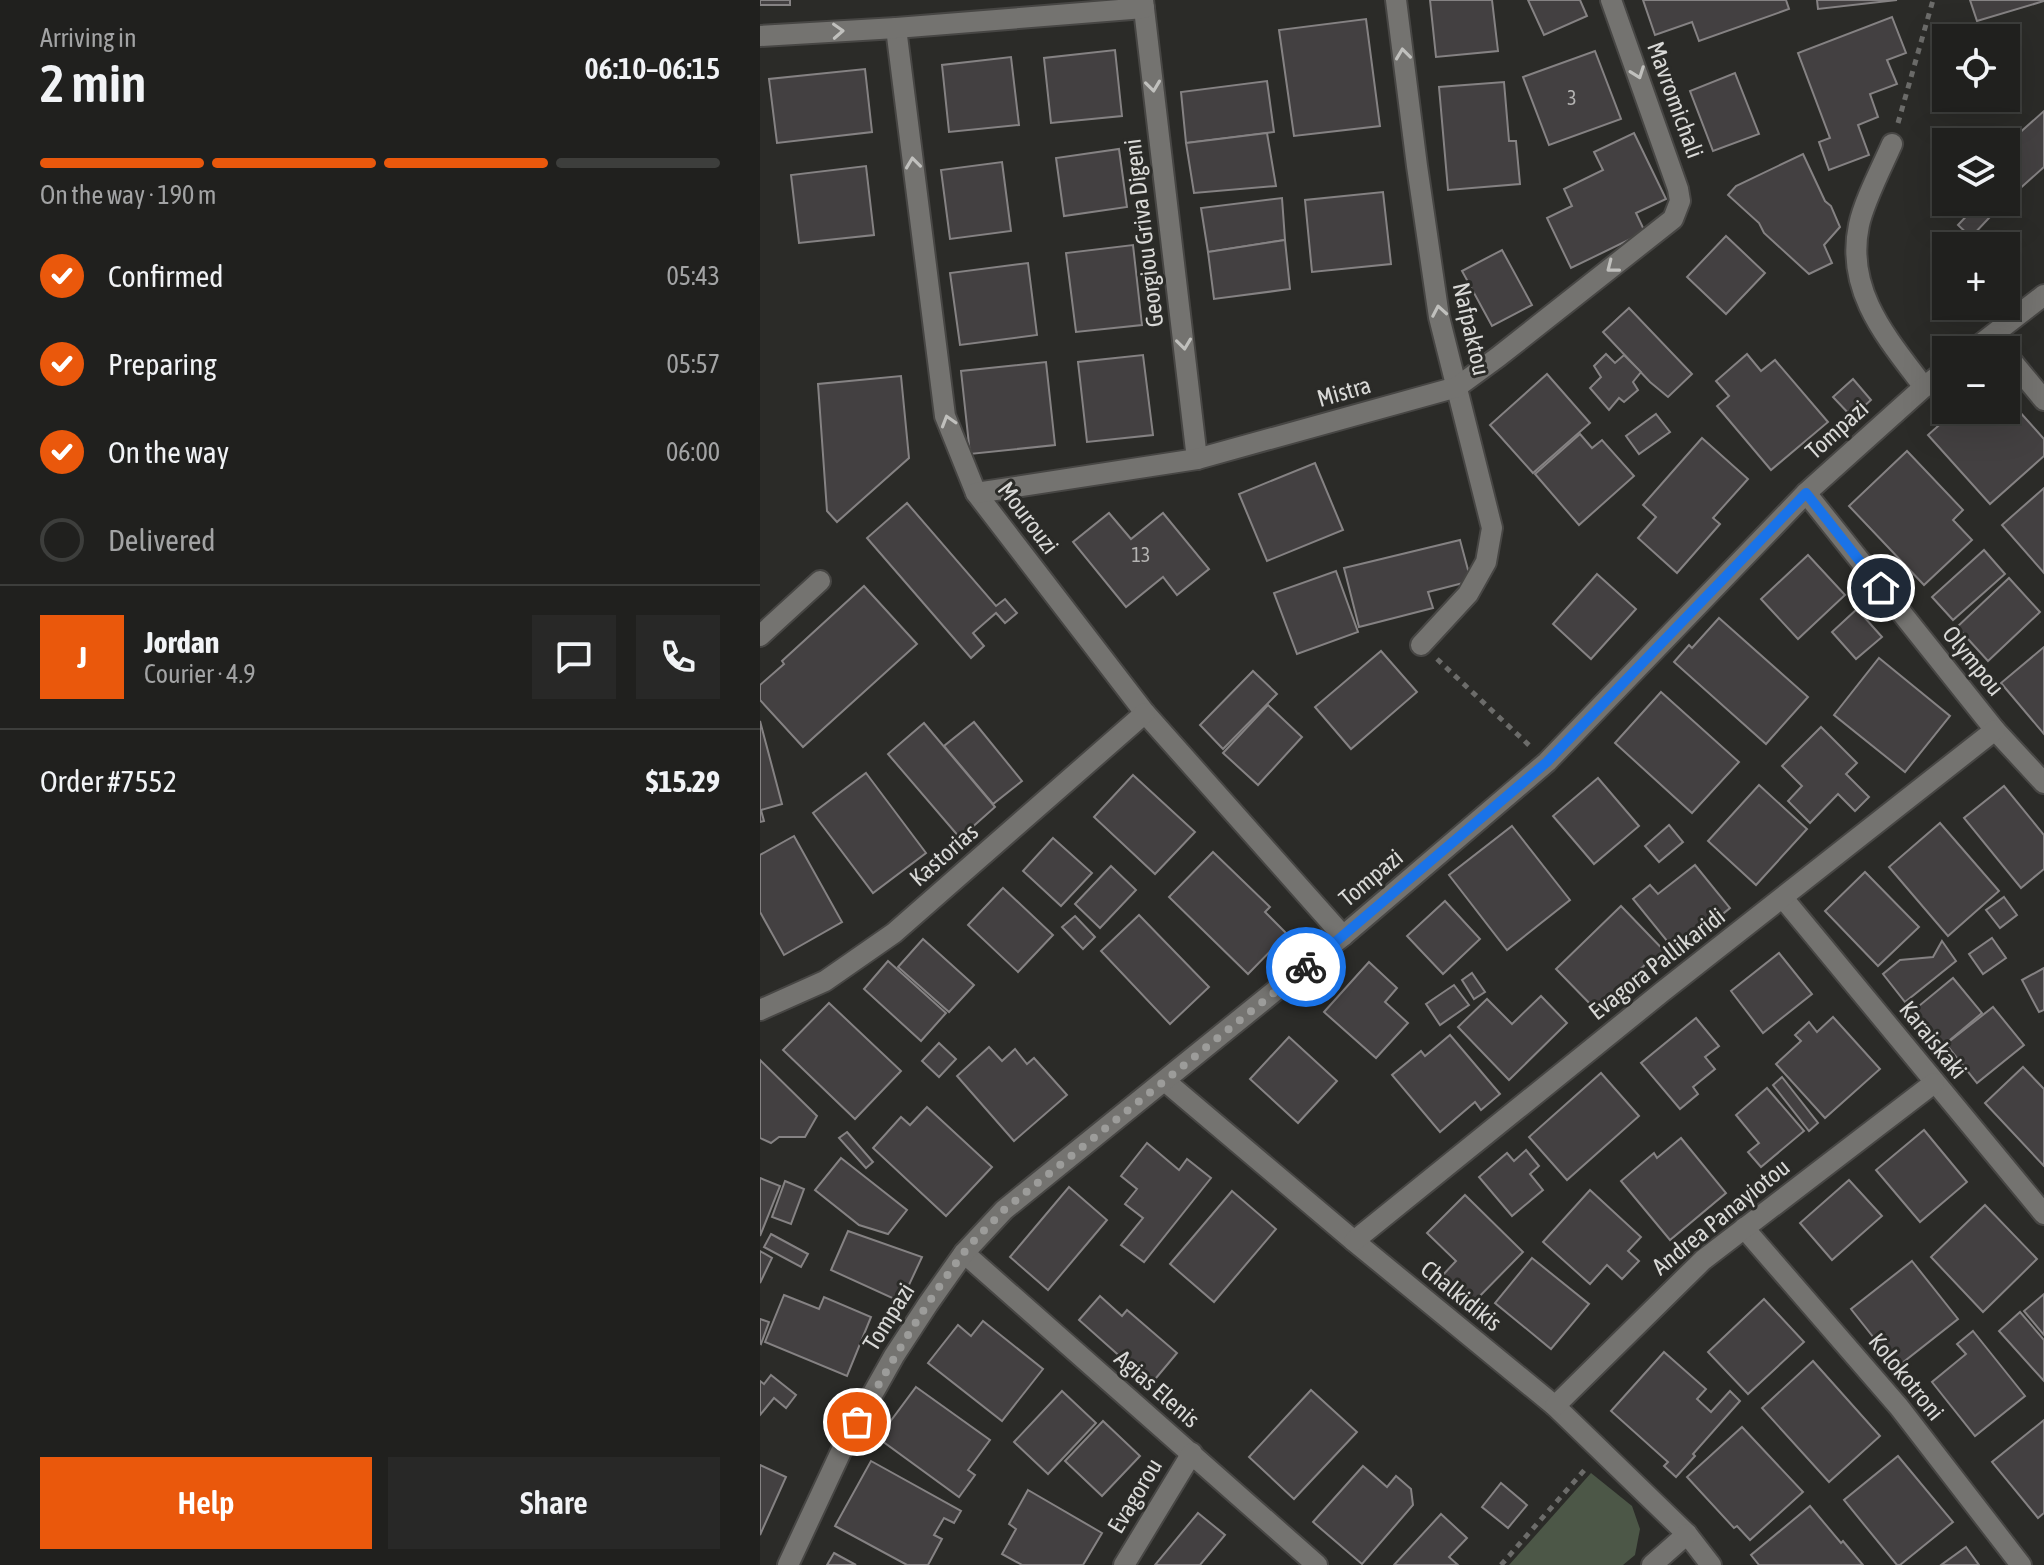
<!DOCTYPE html>
<html lang="en">
<head>
<meta charset="utf-8">
<style>
	:root { --surface:#20201e; --page:#282827; --text:#f1f3f6; --muted:#a2a3a4; --line:#3d3e3c; --accent:#ea580c }
	body { margin:0; font-family:"Asap Condensed",sans-serif; background:var(--page); color:var(--text); height:100vh; display:flex; flex-direction:column; font-size:30px; white-space:nowrap }
	* { box-sizing:border-box; margin:0 }
	p { font-size:26px; color:var(--muted) }
	.icon { flex:none; width:44px; height:44px; fill:none; stroke:currentColor; stroke-width:2; stroke-linecap:round; stroke-linejoin:round }
	.map { position:relative; flex:1; overflow:hidden }
	.panel { display:flex; flex-direction:column; background:var(--surface); width:760px }
	.panel>* { flex:none }
	.controls { position:absolute; left:1172px; top:24px; display:grid; gap:16px }
	.controls a { display:grid; place-items:center; width:88px; height:88px; border-radius:0px; background:var(--surface); box-shadow:0 8px 32px #0002,0 0 0 2px var(--line); font-size:40px }
	.pin { position:absolute; display:grid; place-items:center; width:68px; height:68px; color:#fff; margin:-34px; border:4px solid #fff; border-radius:50%; box-shadow:0 2px 8px #0007 }
	.courier { position:absolute; display:grid; place-items:center; width:80px; height:80px; margin:-40px; border:6px solid #1a73e8; border-radius:50%; background:#fff; color:#222; box-shadow:0 2px 10px #0007 }
	.headline em { font-style:normal; font-weight:600 }
	.headline div { display:flex; flex-direction:column-reverse }
	.headline { display:flex; align-items:center; justify-content:space-between; height:136px; padding:0 40px }
	h1 { font-size:52px; font-weight:600; line-height:60px }
	.bar { display:grid; grid-template-columns:repeat(4,1fr); gap:12px 8px; align-content:center; height:96px; padding:0 40px }
	.bar i { height:10px; border-radius:6px; background:var(--line) }
	.bar .selected { background:var(--accent) }
	.bar p { grid-column:span 4 }
	.line { display:flex; align-items:center; gap:20px; padding:0 40px; border-top:2px solid var(--line) }
	.line div { flex:1 }
	.round { display:grid; place-items:center; flex:none; width:84px; height:84px; border-radius:0px; background:var(--page) }
	ol { padding:0 40px; list-style:none }
	li { display:flex; align-items:center; gap:24px; height:88px }
	li p { margin-inline-start:auto }
	li .icon { padding:8px; border-radius:50%; background:var(--accent); color:#fff; stroke-width:4 }
	li:last-child { color:var(--muted) }
	li i { width:44px; height:44px; border:4px solid var(--line); border-radius:50% }
	.cta { display:flex; gap:16px; margin-top:auto; padding:16px 40px }
	.cta a { flex:1; height:92px; border-radius:0px; background:var(--accent); color:#fff; font-size:32px; font-weight:600; line-height:92px; text-align:center }
	.cta a+a { background:var(--page); color:var(--text) }
	main { display:flex; flex:1; min-height:0 }
	.map>svg:first-child { display:block }
</style>
</head>
<body>
<main>
<section class="panel">
<div class="headline"><div><h1>2 min</h1><p>Arriving in</p></div><em>06:10–06:15</em></div>
<div class="bar"><i class="selected"></i><i class="selected"></i><i class="selected"></i><i></i><p>On the way · 190 m</p></div>
<ol>
<li><svg class="icon" aria-label="check" viewBox="0 0 24 24"><path d="M5 12l5 5 9-10"/></svg>Confirmed<p>05:43</p></li>
<li><svg class="icon" aria-label="check" viewBox="0 0 24 24"><path d="M5 12l5 5 9-10"/></svg>Preparing<p>05:57</p></li>
<li><svg class="icon" aria-label="check" viewBox="0 0 24 24"><path d="M5 12l5 5 9-10"/></svg>On the way<p>06:00</p></li>
<li><i></i>Delivered</li>
</ol>
<div class="line" style="height:144px"><b class="round" style="background:var(--accent);color:#fff">J</b><div><b>Jordan</b><p>Courier · 4.9</p></div><a class="round"><svg class="icon" aria-label="chat" viewBox="0 0 24 24"><path d="M4 5h16v11H9l-5 4z"/></svg></a><a class="round"><svg class="icon" aria-label="phone" viewBox="0 0 24 24"><path d="M5 4h4l2 5-3 2q2 4 5 5l2-3 5 2v4C11 20 4 13 5 4z"/></svg></a></div>
<div class="line" style="height:104px"><div>Order #7552</div><b>$15.29</b></div>
<div class="cta"><a>Help</a><a>Share</a></div>
</section>
<div class="map">
<svg width="1284" height="1565" viewBox="0 0 1284 1565">
	<rect width="100%" height="100%" fill="#2b2b28"/>
	<path fill="#4c5747" d="M831,1473L872,1506L880,1529L875,1555L863,1565H749Z"/>
	<g fill="#434041" stroke="#858283" stroke-width="2">
		<rect x="0" y="0" width="30" height="5"/>
		<path d="M670,0H732L738,51L676,57Z"/>
		<path d="M768,0H820L827,16L784,35Z"/>
		<path d="M883,0H1026L1029,9L939,41L932,22L895,35Z"/>
		<path d="M1057,0H1137L1058,9Z"/>
		<path d="M1210,0H1284V1L1217,21Z"/>
		<path d="M1132,17L1146,53L1127,60L1137,84L1110,94L1118,117L1098,125L1109,155L1069,170L1059,142L1070,138L1038,53Z"/>
		<path d="M606,19L620,126L534,136L519,30Z"/>
		<path d="M355,50L362,116L291,123L284,58Z"/>
		<path d="M835,51L861,119L789,145L763,77Z"/>
		<path d="M251,57L259,125L189,132L182,65Z"/>
		<path d="M105,69L112,132L17,143L9,79Z"/>
		<path d="M975,73L999,134L953,151L930,91Z"/>
		<path d="M507,81L514,132L426,143L421,92Z"/>
		<path d="M744,82L749,141H756L760,184L688,190L679,87Z"/>
		<path d="M1284,111V167L1246,201V145Z"/>
		<path d="M507,133L516,186L434,193L426,143Z"/>
		<path d="M874,133L906,199L876,213L885,232L811,268L787,218L812,206L804,189L843,170L834,152Z"/>
		<path d="M359,149L367,207L304,216L296,158Z"/>
		<path d="M1043,154L1065,201L1071,206L1080,227L1064,245L1072,263L1049,274L1004,233L999,223L968,195L976,186Z"/>
		<path d="M242,162L251,231L190,239L181,170Z"/>
		<path d="M106,166L114,235L39,243L31,175Z"/>
		<path d="M623,192L631,264L552,272L545,200Z"/>
		<path d="M522,198L525,240L448,252L441,208Z"/>
		<path d="M1217,205L1229,218L1211,237L1198,225Z"/>
		<path d="M966,236L1005,273L966,314L927,277Z"/>
		<path d="M525,240L530,289L454,299L448,252Z"/>
		<path d="M373,245L382,325L316,332L306,253Z"/>
		<path d="M742,250L772,305L732,326L702,271Z"/>
		<path d="M268,263L277,335L200,345L190,273Z"/>
		<path d="M869,308L932,374L908,397L890,382L843,332Z"/>
		<path d="M846,354L855,363L864,355L881,372L873,382L878,390L864,402L859,398L849,410L830,388L841,377L834,366Z"/>
		<path d="M987,354L1001,371L1015,360L1068,422L1011,470L957,406L969,396L956,381Z"/>
		<path d="M383,355L393,435L327,442L318,362Z"/>
		<path d="M286,362L295,445L210,454L201,371Z"/>
		<path d="M787,374L830,423L773,473L730,425Z"/>
		<path d="M141,376L149,458L77,522L67,511L58,384Z"/>
		<path d="M1093,379L1111,400L1092,417L1073,397Z"/>
		<path d="M1196,410H1241L1249,418L1258,410L1284,439V456L1230,504L1168,435Z"/>
		<path d="M896,414L910,432L879,454L866,436Z"/>
		<path d="M820,434L832,448L842,440L874,476L819,525L775,474Z"/>
		<path d="M942,438L988,479L953,518L960,524L917,573L878,538L896,517L883,505Z"/>
		<path d="M1147,451L1203,510L1193,520L1212,540L1164,585L1089,506Z"/>
		<path d="M555,463L583,530L507,561L479,494Z"/>
		<path d="M1284,488V573L1242,525Z"/>
		<path d="M147,503L236,606L245,599L257,613L245,623L236,613L213,633L224,646L211,658L107,538Z"/>
		<path d="M349,513L371,539L403,513L449,569L417,595L403,577L366,607L313,542Z"/>
		<path d="M700,540L711,581L668,592L673,608L599,627L584,568Z"/>
		<path d="M1224,550L1245,574L1193,620L1172,597Z"/>
		<path d="M1048,555L1085,595L1038,639L1001,599Z"/>
		<path d="M576,571L598,632L537,654L514,593Z"/>
		<path d="M837,574L876,609L831,659L793,624Z"/>
		<path d="M1249,578L1280,612L1228,661L1197,627Z"/>
		<path d="M104,586L157,644L43,747L0,700V685L24,664L22,661Z"/>
		<path d="M1097,609L1122,637L1096,659L1072,632Z"/>
		<path d="M959,618L1048,697L1006,744L914,662L929,645L932,648Z"/>
		<path d="M1284,647V734L1241,683Z"/>
		<path d="M621,651L657,692L591,749L555,707Z"/>
		<path d="M1119,658L1190,716L1145,772L1074,715Z"/>
		<path d="M493,671L517,694L463,749L440,725Z"/>
		<path d="M901,692L979,762L932,813L855,743Z"/>
		<path d="M508,705L542,737L498,785L463,753Z"/>
		<path d="M0,721L22,804L1,810L4,821L0,822Z"/>
		<path d="M214,722L262,781L233,804L184,746Z"/>
		<path d="M164,723L235,807L200,838L128,754Z"/>
		<path d="M1061,727L1097,763L1086,774L1109,797L1095,811L1078,794L1050,823L1028,801L1042,786L1022,766Z"/>
		<path d="M106,773L166,853L113,893L53,813Z"/>
		<path d="M373,775L435,832L395,874L334,817Z"/>
		<path d="M838,778L879,826L834,864L793,816Z"/>
		<path d="M999,785L1047,829L996,885L948,841Z"/>
		<path d="M1244,786L1284,835V869L1261,888L1204,818Z"/>
		<path d="M1180,823L1239,891L1188,936L1129,867Z"/>
		<path d="M909,825L923,842L899,862L885,846Z"/>
		<path d="M752,826L810,900L747,950L689,875Z"/>
		<path d="M34,836L82,922L24,955L0,912V855Z"/>
		<path d="M293,838L332,873L301,906L263,871Z"/>
		<path d="M453,852L510,907L505,912L527,934L488,974L409,897Z"/>
		<path d="M935,865L970,908L916,952L873,899L890,885L898,894Z"/>
		<path d="M351,866L376,890L340,928L315,904Z"/>
		<path d="M1105,872L1159,927L1118,966L1065,911Z"/>
		<path d="M243,888L293,935L258,972L208,925Z"/>
		<path d="M1244,897L1257,915L1240,928L1226,910Z"/>
		<path d="M685,901L720,939L683,974L647,936Z"/>
		<path d="M861,906L914,961L905,969L893,957L837,1011L796,969Z"/>
		<path d="M379,915L449,987L410,1024L341,951Z"/>
		<path d="M315,916L335,937L323,949L302,927Z"/>
		<path d="M1232,938L1246,958L1223,974L1209,954Z"/>
		<path d="M163,939L214,985L189,1012L138,967Z"/>
		<path d="M1182,941L1196,961L1145,1002L1123,974L1140,960L1173,957Z"/>
		<path d="M1019,953L1052,994L1003,1033L971,991Z"/>
		<path d="M128,961L186,1013L161,1041L104,989Z"/>
		<path d="M609,962L637,988L625,1002L648,1023L616,1058L564,1012Z"/>
		<path d="M1284,968V1010L1279,1012L1262,980Z"/>
		<path d="M712,973L725,992L714,999L702,980Z"/>
		<path d="M1193,978L1222,1013L1184,1045L1154,1010Z"/>
		<path d="M694,985L709,1005L680,1025L666,1004Z"/>
		<path d="M781,996L807,1023L749,1080L698,1027L727,999L752,1024Z"/>
		<path d="M69,1003L141,1071L95,1119L23,1050Z"/>
		<path d="M1233,1007L1264,1045L1217,1083L1186,1044Z"/>
		<path d="M1073,1017L1120,1069L1065,1118L1016,1064L1041,1041L1035,1035L1049,1022L1057,1032Z"/>
		<path d="M936,1018L959,1046L945,1057L955,1069L933,1087L938,1094L920,1109L881,1063Z"/>
		<path d="M690,1035L740,1094L721,1110L715,1102L680,1132L632,1075L661,1051L665,1056Z"/>
		<path d="M529,1037L577,1081L538,1123L490,1079Z"/>
		<path d="M179,1043L196,1059L179,1077L162,1061Z"/>
		<path d="M229,1047L242,1061L255,1049L267,1064L274,1058L307,1095L254,1141L197,1076Z"/>
		<path d="M0,1060L57,1116L45,1137H19L11,1143L0,1138Z"/>
		<path d="M1263,1067L1284,1089V1166L1225,1103Z"/>
		<path d="M841,1073L879,1116L807,1180L769,1137Z"/>
		<path d="M1022,1077L1058,1123L1049,1131L1013,1085Z"/>
		<path d="M1007,1088L1044,1131L1001,1167L988,1152L999,1143L976,1115Z"/>
		<path d="M167,1107L232,1167L186,1216L113,1148L141,1117L150,1125Z"/>
		<path d="M1164,1130L1207,1182L1160,1222L1116,1170Z"/>
		<path d="M87,1132L113,1162L106,1168L79,1138Z"/>
		<path d="M921,1138L966,1193L910,1240L861,1181L894,1153L897,1158Z"/>
		<path d="M387,1143L419,1170L427,1159L451,1178L384,1262L361,1245L383,1218L365,1204L377,1189L361,1176Z"/>
		<path d="M766,1150L779,1166L770,1174L783,1190L752,1216L719,1177L747,1153L754,1161Z"/>
		<path d="M81,1158L147,1210L128,1234L99,1225L55,1190Z"/>
		<path d="M0,1178L20,1186L0,1236Z"/>
		<path d="M1089,1180L1122,1216L1072,1260L1040,1223Z"/>
		<path d="M25,1181L44,1189L31,1224L12,1217Z"/>
		<path d="M309,1187L347,1220L288,1290L250,1257Z"/>
		<path d="M830,1190L881,1237L868,1251L879,1261L862,1279L847,1265L830,1284L783,1242Z"/>
		<path d="M472,1191L516,1229L454,1302L410,1264Z"/>
		<path d="M705,1195L763,1252L710,1306L681,1277L696,1261L667,1233Z"/>
		<path d="M1225,1205L1277,1259L1223,1312L1171,1257Z"/>
		<path d="M88,1231L162,1257L141,1302L71,1270Z"/>
		<path d="M11,1234L48,1254L41,1267L4,1247Z"/>
		<path d="M0,1251L12,1258L0,1283Z"/>
		<path d="M772,1258L829,1304L791,1349L735,1303Z"/>
		<path d="M1152,1261L1198,1319L1137,1367L1091,1309Z"/>
		<path d="M1284,1294V1335L1264,1311Z"/>
		<path d="M24,1295L59,1309L64,1297L111,1317L87,1376L5,1342Z"/>
		<path d="M340,1296L362,1316L367,1310L417,1353L391,1384L319,1320Z"/>
		<path d="M1004,1299L1044,1342L988,1394L948,1352Z"/>
		<path d="M1260,1312L1284,1340V1381L1239,1331Z"/>
		<path d="M0,1319L9,1322L1,1344L0,1343Z"/>
		<path d="M223,1321L283,1369L242,1421L168,1363L198,1325L211,1336Z"/>
		<path d="M1213,1331L1265,1396L1215,1436L1172,1382L1206,1354L1197,1344Z"/>
		<path d="M904,1352L946,1389L937,1399L951,1412L970,1391L980,1401L933,1454L935,1456L916,1477L904,1466L908,1462L851,1411Z"/>
		<path d="M1053,1361L1120,1436L1069,1482L1002,1408Z"/>
		<path d="M11,1375L36,1395L26,1408L14,1398L0,1415V1381L4,1384Z"/>
		<path d="M156,1387L230,1440L208,1470L215,1475L199,1497L118,1438Z"/>
		<path d="M551,1390L597,1432L534,1499L489,1457Z"/>
		<path d="M302,1391L336,1423L288,1474L254,1442Z"/>
		<path d="M1284,1420V1513L1278,1518L1232,1462Z"/>
		<path d="M343,1421L380,1456L342,1496L305,1461Z"/>
		<path d="M982,1427L1043,1492L990,1540L977,1526L974,1528L927,1477Z"/>
		<path d="M1138,1456L1193,1522L1140,1565H1137L1084,1500Z"/>
		<path d="M111,1461L201,1511L194,1523L184,1518L174,1535L182,1539L168,1565H147L75,1526Z"/>
		<path d="M0,1465L26,1477L0,1535Z"/>
		<path d="M603,1466L627,1487L636,1476L651,1489L653,1505L602,1564L553,1522Z"/>
		<path d="M741,1483L767,1505L748,1528L722,1507Z"/>
		<path d="M268,1490L342,1533L323,1565H262L242,1554L256,1529L249,1524Z"/>
		<path d="M1050,1506L1081,1543L1083,1541L1103,1565H999L991,1555Z"/>
		<path d="M438,1513L465,1535L440,1565H395Z"/>
		<path d="M681,1514L707,1538L689,1557L698,1565H634Z"/>
		<path d="M1206,1547L1219,1565H1181Z"/>
		<path d="M74,1553L96,1565H67Z"/>
	</g>
	<g fill="none" stroke-linecap="round" stroke-linejoin="round">
		<defs>
			<g id="minor">
				<path d="M383,0L437,459"/>
				<path d="M636,0L657,166L679,317L732,528L726,562L708,594L661,645"/>
				<path d="M136,28L185,416L216,493L385,713L583,936"/>
				<path d="M0,36L136,28L384,8"/>
				<path d="M1132,144C1122,167 1104,201 1099,225C1085,291 1127,338 1164,387"/>
				<path d="M1213,350L1284,295"/>
				<path d="M1246,354L1284,400"/>
				<path d="M216,493L437,459L697,387L738,357L913,219L920,201L918,189L851,0"/>
				<path d="M1046,493L1235,730L1284,783"/>
				<path d="M0,636L60,581"/>
				<path d="M1023,898L1284,1214"/>
				<path d="M0,1010L65,981L134,933L385,713"/>
				<path d="M405,1081L594,1241L795,1406L927,1534L951,1565"/>
				<path d="M984,1228L1139,1407L1261,1565"/>
				<path d="M594,1241L902,992L1235,730"/>
				<path d="M204,1253L557,1565"/>
				<path d="M795,1406L943,1260L1174,1083"/>
				<path d="M28,1565L85,1443L134,1356L168,1304L204,1253L244,1210L583,936L787,762L1046,493L1164,387L1186,370"/>
				<path d="M364,1565L432,1453"/>
				<path d="M892,1565L927,1534"/>
			</g>
		</defs>
		<use href="#minor" stroke="#474644" stroke-width="24"/>
		<g stroke="#6c6c6a" stroke-width="5" stroke-dasharray="6 6" stroke-linecap="butt">
			<path d="M1138,123L1173,0"/>
			<path d="M677,659L772,748"/>
			<path d="M741,1565L827,1467"/>
		</g>
		<use href="#minor" stroke="#747370" stroke-width="20"/>
	</g>
	<defs><path id="oneway-chevron" d="M-2-3.5L2.5 0L-2 3.5" fill="none" stroke-width="1.6" stroke-linecap="round" stroke-linejoin="round" transform="scale(2)"/></defs>
	<g stroke="#c0c0bd">
		<use href="#oneway-chevron" transform="translate(78 31) rotate(-3)"/>
		<use href="#oneway-chevron" transform="translate(643 54) rotate(-97)"/>
		<use href="#oneway-chevron" transform="translate(878 73) rotate(70)"/>
		<use href="#oneway-chevron" transform="translate(393 86) rotate(83)"/>
		<use href="#oneway-chevron" transform="translate(153 163) rotate(-97)"/>
		<use href="#oneway-chevron" transform="translate(852 267) rotate(142)"/>
		<use href="#oneway-chevron" transform="translate(679 311) rotate(-100)"/>
		<use href="#oneway-chevron" transform="translate(424 344) rotate(83)"/>
		<use href="#oneway-chevron" transform="translate(188 421) rotate(-107)"/>
	</g>
	<g fill="none" stroke-linecap="round" stroke-linejoin="round">
		<path stroke="#9c9c9a" stroke-width="8" stroke-dasharray="0 14.4" d="M97,1422C130,1365 162,1308 202,1255C214,1239 230,1225 244,1210L546,967"/>
		<path stroke="#1a73e8" stroke-width="10" d="M546,967L787,762L1046,493L1121,588"/>
	</g>
	<g text-anchor="middle" stroke-width="6" stroke-linejoin="round" paint-order="stroke">
		<g font-size="20" fill="#b4b3b2">
			<text x="812" y="105">3</text>
			<text x="381" y="562">13</text>
		</g>
		<g font-size="24" fill="#d9d9d7" stroke="#2b2b28">
			<text transform="translate(915 100) rotate(70)" y="8">Mavromichali</text>
			<text transform="translate(384 233) rotate(-97)" y="8">Georgiou Griva Digeni</text>
			<text transform="translate(711 329) rotate(77)" y="8">Nafpaktou</text>
			<text transform="translate(584 392) rotate(-16)" y="8">Mistra</text>
			<text transform="translate(1077 430) rotate(-42)" y="8">Tompazi</text>
			<text transform="translate(268 518) rotate(53)" y="8">Mourouzi</text>
			<text transform="translate(1213 661) rotate(51)" y="8">Olympou</text>
			<text transform="translate(184 855) rotate(-41)" y="8">Kastorias</text>
			<text transform="translate(611 878) rotate(-40)" y="8">Tompazi</text>
			<text transform="translate(897 964) rotate(-38)" y="8">Evagora Pallikaridi</text>
			<text transform="translate(1173 1040) rotate(51)" y="8">Karaiskaki</text>
			<text transform="translate(961 1217) rotate(-39)" y="8">Andrea Panayiotou</text>
			<text transform="translate(701 1296) rotate(39)" y="8">Chalkidikis</text>
			<text transform="translate(129 1317) rotate(-58)" y="8">Tompazi</text>
			<text transform="translate(1146 1377) rotate(51)" y="8">Kolokotroni</text>
			<text transform="translate(397 1389) rotate(41)" y="8">Agias Elenis</text>
			<text transform="translate(375 1496) rotate(-59)" y="8">Evagorou</text>
		</g>
	</g>
</svg>
<div class="controls">
<a><svg class="icon" aria-label="locate" viewBox="0 0 24 24"><circle cx="12" cy="12" r="6"/><path d="M12 2v4M12 18v4M2 12h4M18 12h4"/></svg></a>
<a><svg class="icon" aria-label="layers" viewBox="0 0 24 24"><path d="M12 4l9 5-9 5-9-5zM3 14l9 5 9-5"/></svg></a>
<a>+</a>
<a>−</a>
</div>
<div class="pin" style="left:97px;top:1422px;background:#ea580c"><svg class="icon" aria-label="bag" viewBox="0 0 24 24"><path d="M5 8h14l-1 12H6zM9 8a3 3 0 0 1 6 0"/></svg></div>
<div class="pin" style="left:1121px;top:588px;background:#1f2937"><svg class="icon" aria-label="home" viewBox="0 0 24 24"><path d="M3 11l9-7 9 7M6 9v11h12V9"/></svg></div>
<div class="courier" style="left:546px;top:967px"><svg class="icon" aria-label="bike" viewBox="0 0 24 24"><circle cx="6" cy="16" r="4"/><circle cx="18" cy="16" r="4"/><path d="M6 16l4-8h5l3 8M10 8l3 8H6M13 5h3"/></svg></div>
</div>
</main>
</body>
</html>
